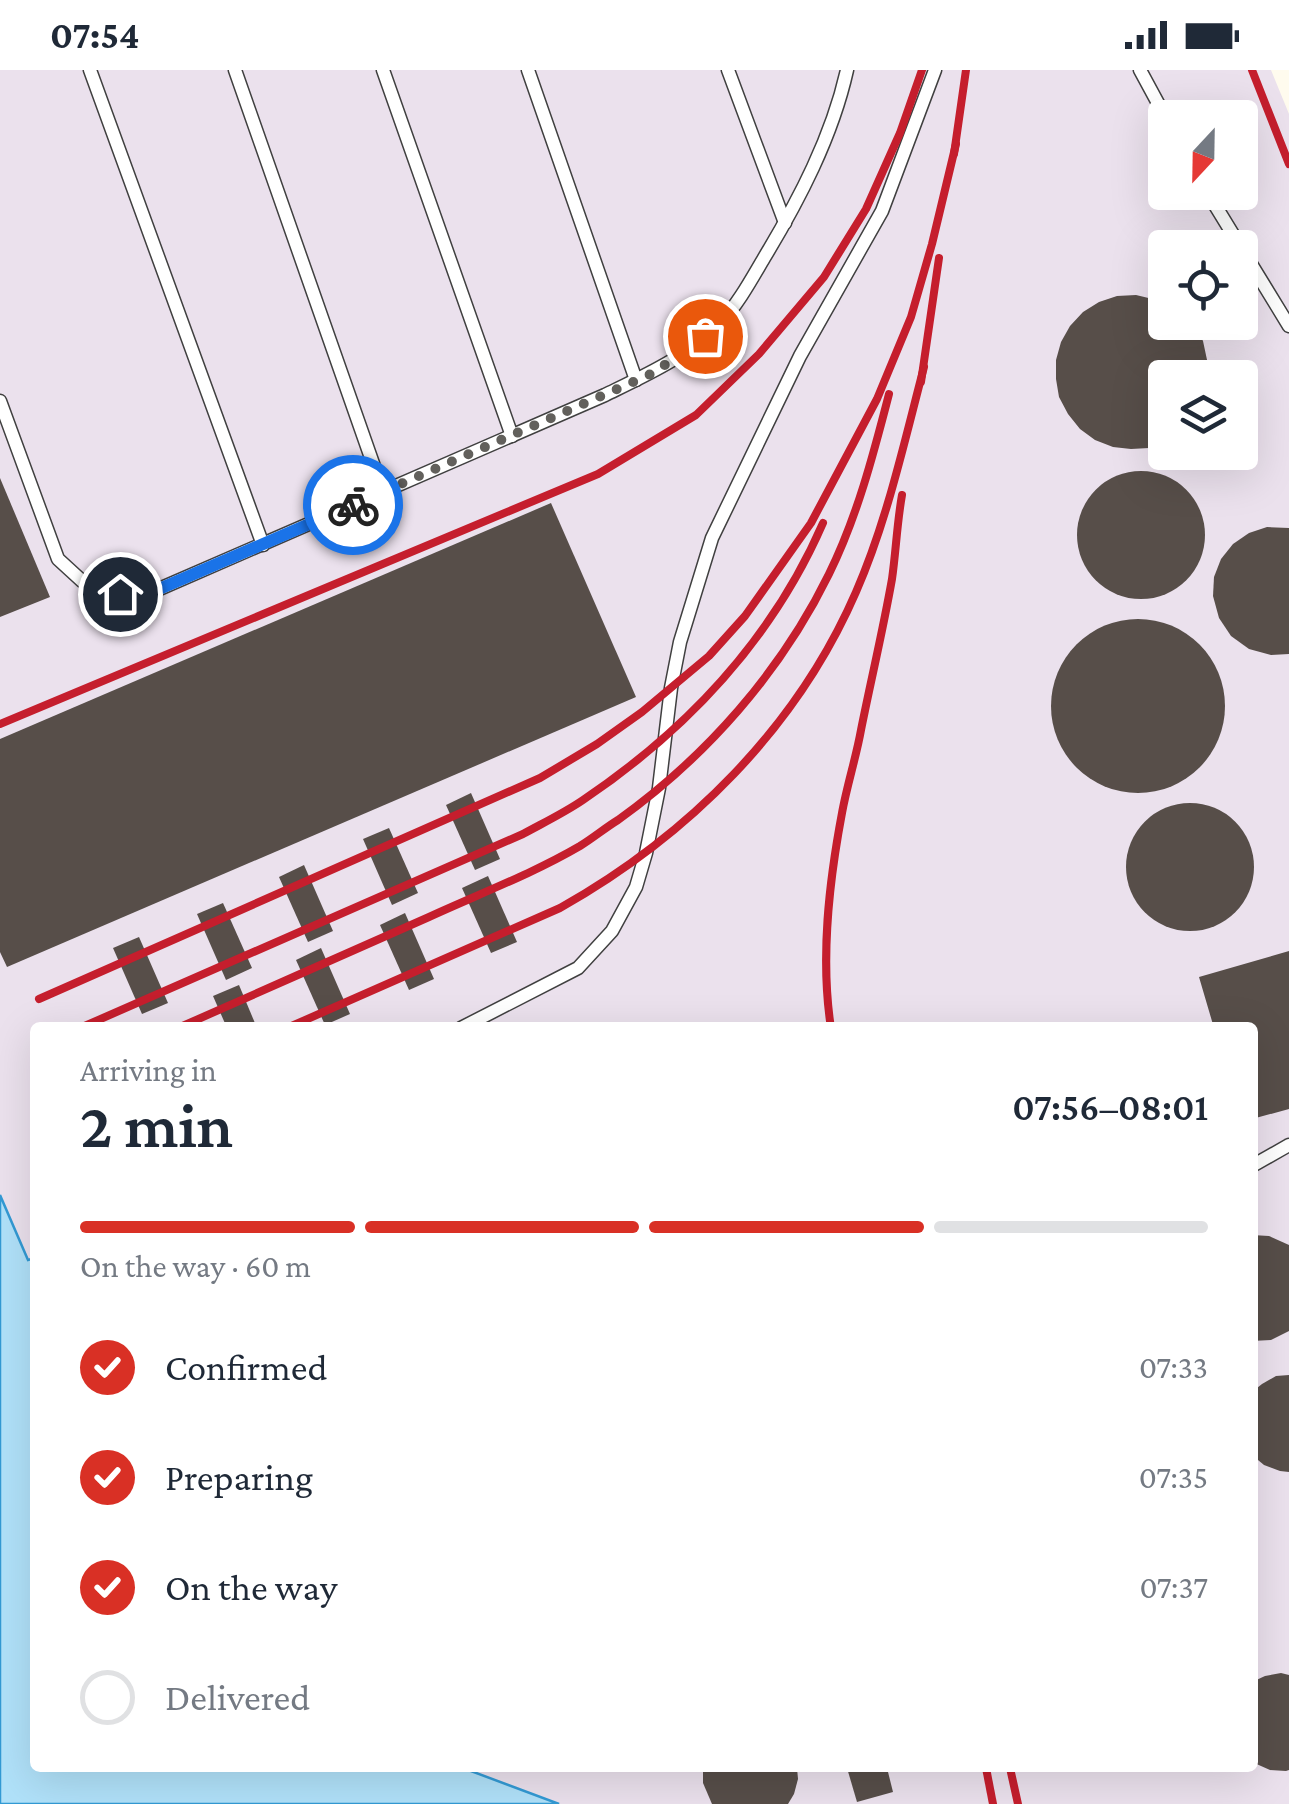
<!DOCTYPE html>
<html lang="en">
<head>
<meta charset="utf-8">
<style>
	:root { --surface:#fff; --page:#f6f6f7; --text:#1f2937; --muted:#747a83; --line:#e0e1e3; --accent:#d93025 }
	body { margin:0; font-family:"Crimson Pro",serif; background:var(--page); color:var(--text); height:100vh; display:flex; flex-direction:column; font-size:38px; white-space:nowrap }
	* { box-sizing:border-box; margin:0 }
	p { font-size:32px; color:var(--muted) }
	.icon { flex:none; width:55px; height:55px; fill:none; stroke:currentColor; stroke-width:2; stroke-linecap:round; stroke-linejoin:round }
	.map { position:relative; flex:1; overflow:hidden }
	.details { position:absolute; left:30px; top:952px; width:1228px; height:750px; display:flex; flex-direction:column; background:var(--surface); border-radius:10px; box-shadow:0 10px 40px #0002 }
	.details>* { flex:none }
	.needle { width:65px; rotate:202deg }
	.controls { position:absolute; left:1148px; top:30px; display:grid; gap:20px }
	.controls a { display:grid; place-items:center; width:110px; height:110px; border-radius:10px; background:var(--surface); box-shadow:0 10px 40px #0002; font-size:50px }
	.pin { position:absolute; display:grid; place-items:center; width:85px; height:85px; color:#fff; margin:-42px; border:5px solid #fff; border-radius:50%; box-shadow:0 2px 10px #0007 }
	.courier { position:absolute; display:grid; place-items:center; width:100px; height:100px; margin:-50px; border:8px solid #1a73e8; border-radius:50%; background:#fff; color:#222; box-shadow:0 2px 12px #0007 }
	.head em { font-style:normal; font-weight:600 }
	.head div { display:flex; flex-direction:column-reverse }
	.head { display:flex; align-items:center; justify-content:space-between; height:170px; padding:0 50px }
	h1 { font-size:65px; font-weight:600; line-height:75px }
	.bar { display:grid; grid-template-columns:repeat(4,1fr); gap:15px 10px; align-content:center; height:120px; padding:0 50px }
	.bar i { height:12px; border-radius:8px; background:var(--line) }
	.bar .current { background:var(--accent) }
	.bar p { grid-column:span 4 }
	ol { padding:0 50px; list-style:none }
	li { display:flex; align-items:center; gap:30px; height:110px }
	li p { margin-inline-start:auto }
	li .icon { padding:10px; border-radius:50%; background:var(--accent); color:#fff; stroke-width:4 }
	li:last-child { color:var(--muted) }
	li i { width:55px; height:55px; border:5px solid var(--line); border-radius:50% }
	.status { display:flex; justify-content:space-between; align-items:center; height:70px; padding:0 50px; background:var(--surface); direction:ltr }
	.status svg { height:28px; fill:currentColor }
	.map>svg:first-child { display:block }
</style>
</head>
<body>
<div class="status"><b>07:54</b><svg viewBox="0 0 49 12"><path d="M0 12V9h3v3zM5 12V6h3v6zM10 12V3h3v9zM15 12V0h3v12zM26 1h20v11H26zM47 4h2v5h-2z"/></svg></div>
<div class="map">
<svg width="1289" height="1734" viewBox="0 0 1289 1734">
	<rect width="100%" height="100%" fill="#fffbee"/>
	<path fill="#ebe1ed" fill-rule="evenodd" d="M0,0H1271L1289,44V1734H560L463,1698H1252V958H35V1188L28,1191L0,1125ZM1165,48H1240V122H1165ZM1165,178H1240V252H1165ZM1165,308H1240V382H1165Z"/>
	<path fill="#b0e1f9" stroke="#339ad4" stroke-width="2.5" d="M0,1125L28,1190L35,1188V1698H463L559,1734H0Z"/>
	<g fill="#574e49">
		<path d="M1136,225L1165,232V252H1191L1195,256L1203,271L1210,304V308H1165V372L1149,378L1131,379L1113,377L1095,370L1080,359L1068,344L1059,327L1056,309V290L1061,272L1070,256L1083,242L1099,232L1117,226Z"/>
		<circle cx="1141" cy="465" r="64"/>
		<path d="M0,408L50,527L0,547Z"/>
		<path d="M551,433L636,627L7,897L0,882V669Z"/>
		<path d="M1267,457L1289,458V584L1271,585L1249,579L1231,566L1219,548L1213,526L1214,507L1221,489L1233,474L1249,463Z"/>
		<circle cx="1138" cy="636" r="87"/>
		<path d="M471,723L500,789L475,800L446,735Z"/>
		<circle cx="1190" cy="797" r="64"/>
		<path d="M389,758L418,823L392,835L363,769Z"/>
		<path d="M304,795L333,861L308,872L279,807Z"/>
		<path d="M488,806L517,872L491,883L462,818Z"/>
		<path d="M223,833L252,898L226,910L197,844Z"/>
		<path d="M405,843L434,909L409,920L380,855Z"/>
		<path d="M139,867L168,933L142,944L113,878Z"/>
		<path d="M321,878L350,944L325,955L296,890Z"/>
		<path d="M1289,881V1039L1252,1049V958H1214L1199,907Z"/>
		<path d="M239,915L257,958H227L213,926Z"/>
		<path d="M1252,1165L1269,1166L1289,1175V1261L1271,1270L1252,1271Z"/>
		<path d="M1289,1305V1402L1280,1401L1264,1395L1252,1385V1322L1262,1314L1276,1306Z"/>
		<path d="M1281,1603L1289,1605V1700L1286,1701L1270,1700L1252,1692V1612L1265,1606Z"/>
		<path d="M703,1698H797L798,1709L794,1724L788,1734H712L703,1713Z"/>
		<path d="M847,1698H887L893,1722L857,1732Z"/>
	</g>
	<g fill="none" stroke-linecap="round" stroke-linejoin="round">
		<defs>
			<g id="service">
				<path d="M90,0L263,475"/>
				<path d="M235,0L383,422"/>
				<path d="M383,0L512,366"/>
				<path d="M528,0L636,310"/>
				<path d="M728,0L785,153"/>
				<path d="M1140,0L1166,48"/>
				<path d="M1207,122L1289,256"/>
				<path d="M0,331L58,489L82,511L121,524L150,523L605,325C646,305 689,286 721,252C738,234 751,210 764,188C799,130 832,67 847,0"/>
				<path d="M461,958L578,898L612,861L636,817L646,783L659,718L671,618L680,572L712,468L800,286L882,141L935,0"/>
				<path d="M1252,1096L1289,1075"/>
			</g>
		</defs>
		<use href="#service" stroke="#404040" stroke-width="15"/>
		<use href="#service" stroke="#fff" stroke-width="12"/>
		<g stroke="#c51e2d" stroke-width="8">
			<path d="M1252,0L1289,94"/>
			<path d="M954,84L966,0"/>
			<path d="M921,312L939,188"/>
			<path d="M0,654L598,404L696,345L759,284L824,207L866,139L900,63L922,0"/>
			<path d="M39,929L540,708L597,674L642,642L709,586L745,546L811,453L877,329L911,247L932,174L956,74"/>
			<path d="M80,958L523,764C543,753 564,743 583,730C687,660 773,568 823,453"/>
			<path d="M178,958C262,921 345,884 429,847C479,824 532,804 580,776C593,768 605,758 618,750C706,687 781,602 829,504C857,447 873,386 889,324"/>
			<path d="M287,958L560,838C688,766 797,658 856,522C887,451 904,373 924,297"/>
			<path d="M831,958C820,888 829,812 842,743C847,715 856,688 861,660C871,610 883,560 892,509C896,481 897,453 902,425"/>
			<path d="M986,1698L993,1734"/>
			<path d="M1010,1698L1018,1734"/>
		</g>
	</g>
	<g fill="none" stroke-linecap="round" stroke-linejoin="round">
		<path stroke="#62605c" stroke-width="10" stroke-dasharray="0 18" d="M353,435L649,305L688,280L705,266"/>
		<path stroke="#1a73e8" stroke-width="12" d="M120,524L150,523L353,435"/>
	</g>
</svg>
<div class="controls">
<a><svg class="needle" viewBox="-14 -14 28 28"><path d="M0-13l5 13h-10z" fill="#e53935"/><path d="M0 13l5-13h-10z" fill="#747a83"/></svg></a>
<a><svg class="icon" aria-label="locate" viewBox="0 0 24 24"><circle cx="12" cy="12" r="6"/><path d="M12 2v4M12 18v4M2 12h4M18 12h4"/></svg></a>
<a><svg class="icon" aria-label="layers" viewBox="0 0 24 24"><path d="M12 4l9 5-9 5-9-5zM3 14l9 5 9-5"/></svg></a>
</div>
<div class="pin" style="left:705px;top:266px;background:#ea580c"><svg class="icon" aria-label="bag" viewBox="0 0 24 24"><path d="M5 8h14l-1 12H6zM9 8a3 3 0 0 1 6 0"/></svg></div>
<div class="pin" style="left:120px;top:524px;background:#1f2937"><svg class="icon" aria-label="home" viewBox="0 0 24 24"><path d="M3 11l9-7 9 7M6 9v11h12V9"/></svg></div>
<div class="courier" style="left:353px;top:435px"><svg class="icon" aria-label="bike" viewBox="0 0 24 24"><circle cx="6" cy="16" r="4"/><circle cx="18" cy="16" r="4"/><path d="M6 16l4-8h5l3 8M10 8l3 8H6M13 5h3"/></svg></div>
<section class="details">
<div class="head"><div><h1>2 min</h1><p>Arriving in</p></div><em>07:56–08:01</em></div>
<div class="bar"><i class="current"></i><i class="current"></i><i class="current"></i><i></i><p>On the way · 60 m</p></div>
<ol>
<li><svg class="icon" aria-label="check" viewBox="0 0 24 24"><path d="M5 12l5 5 9-10"/></svg>Confirmed<p>07:33</p></li>
<li><svg class="icon" aria-label="check" viewBox="0 0 24 24"><path d="M5 12l5 5 9-10"/></svg>Preparing<p>07:35</p></li>
<li><svg class="icon" aria-label="check" viewBox="0 0 24 24"><path d="M5 12l5 5 9-10"/></svg>On the way<p>07:37</p></li>
<li><i></i>Delivered</li>
</ol>
</section>
</div>
</body>
</html>
